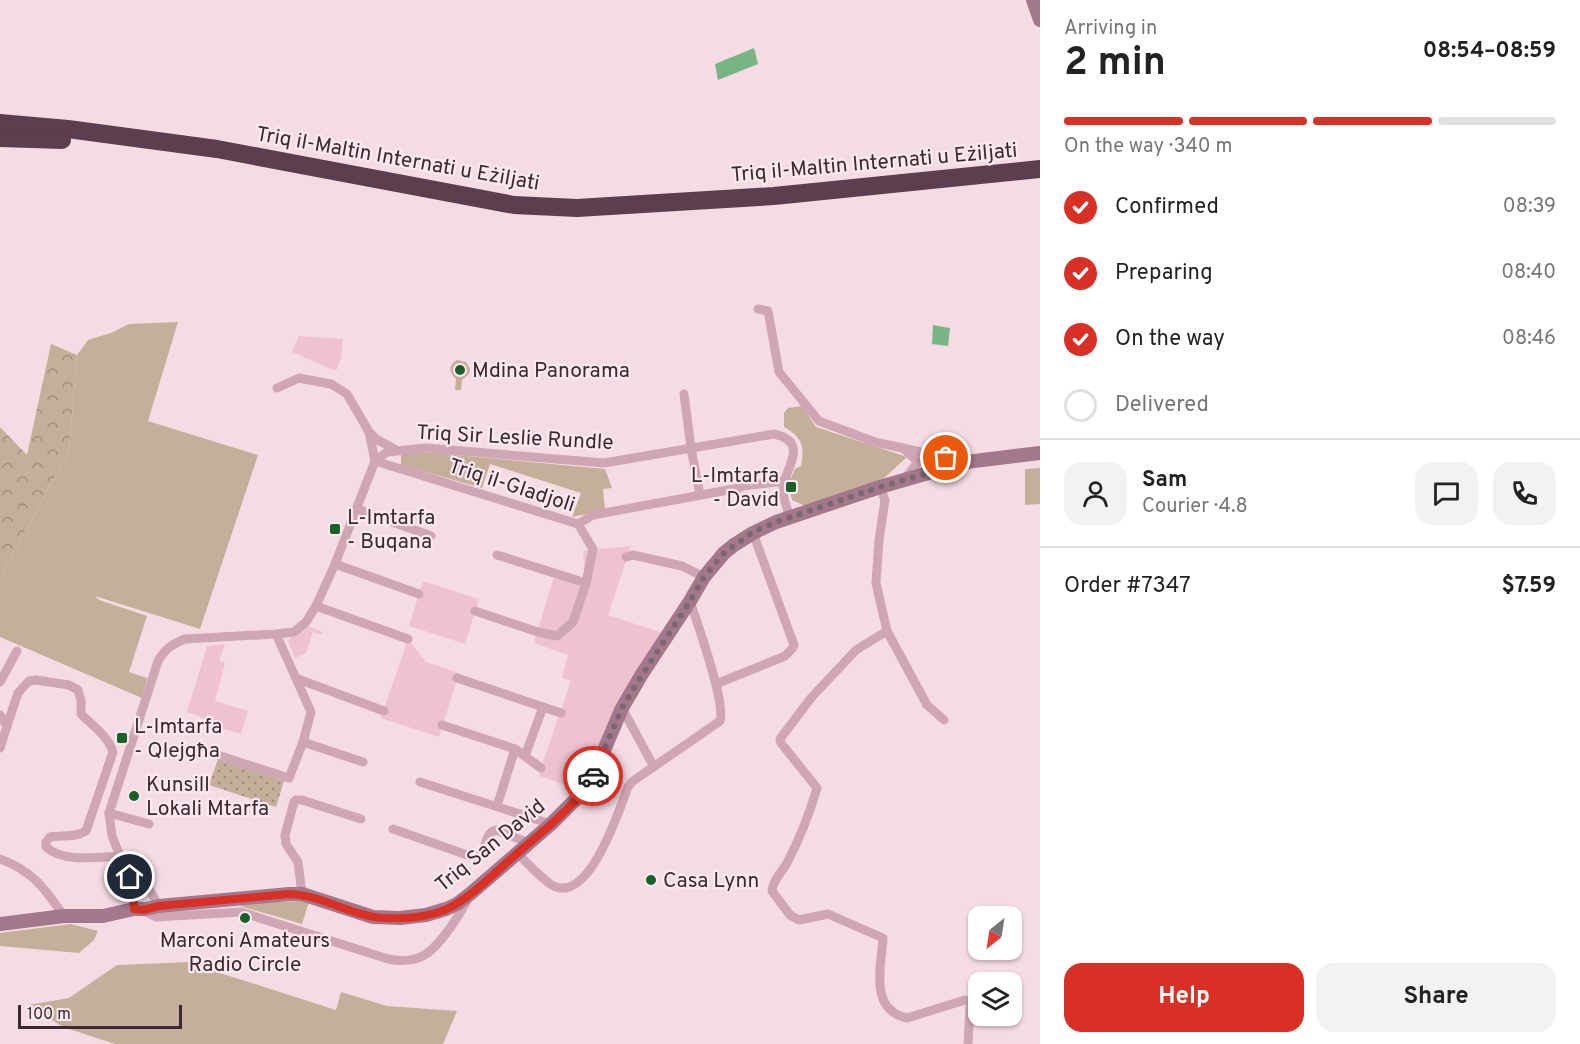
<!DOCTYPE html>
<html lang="en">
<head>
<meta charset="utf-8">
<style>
	:root { --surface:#fff; --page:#f2f2f2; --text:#222; --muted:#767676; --line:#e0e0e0; --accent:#d93025 }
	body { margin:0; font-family:Overpass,sans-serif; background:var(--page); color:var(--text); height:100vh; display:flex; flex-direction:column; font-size:22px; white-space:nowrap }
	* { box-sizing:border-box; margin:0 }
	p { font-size:20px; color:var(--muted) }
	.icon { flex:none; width:33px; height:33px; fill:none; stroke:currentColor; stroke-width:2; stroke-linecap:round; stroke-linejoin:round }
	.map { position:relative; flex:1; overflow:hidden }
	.sheet { display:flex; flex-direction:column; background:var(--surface); width:540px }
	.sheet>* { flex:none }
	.needle { width:39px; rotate:210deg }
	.fabs { position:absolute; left:968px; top:906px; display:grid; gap:12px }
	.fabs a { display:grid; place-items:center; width:54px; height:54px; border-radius:12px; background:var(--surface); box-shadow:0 2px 4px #0004; font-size:30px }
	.scale { position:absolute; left:18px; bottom:15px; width:164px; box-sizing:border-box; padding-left:6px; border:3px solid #3a2832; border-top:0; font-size:16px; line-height:21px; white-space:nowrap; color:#3a2832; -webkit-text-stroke:4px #fce9ef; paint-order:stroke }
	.pin { position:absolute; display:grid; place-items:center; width:51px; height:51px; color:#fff; margin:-26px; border:3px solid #fff; border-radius:50%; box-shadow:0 2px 6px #0007 }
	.courier { position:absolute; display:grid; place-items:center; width:60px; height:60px; margin:-30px; border:4px solid #d93025; border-radius:50%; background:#fff; color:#222; box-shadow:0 2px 8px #0007 }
	.overview em { font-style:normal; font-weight:700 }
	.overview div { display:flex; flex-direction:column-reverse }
	.overview { display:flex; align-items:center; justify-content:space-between; height:102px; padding:0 24px }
	h1 { font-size:39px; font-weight:700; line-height:45px }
	.bar { display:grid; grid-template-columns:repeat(4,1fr); gap:9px 6px; align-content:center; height:72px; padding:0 24px }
	.bar i { height:8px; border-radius:4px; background:var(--line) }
	.bar .selected { background:var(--accent) }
	.bar p { grid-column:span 4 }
	.line { display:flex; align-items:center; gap:15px; padding:0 24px; border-top:2px solid var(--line) }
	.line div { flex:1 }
	.round { display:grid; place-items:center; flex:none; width:63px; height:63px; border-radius:18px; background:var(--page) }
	ol { padding:0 24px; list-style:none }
	li { display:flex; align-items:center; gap:18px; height:66px }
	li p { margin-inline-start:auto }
	li .icon { padding:6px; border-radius:50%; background:var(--accent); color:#fff; stroke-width:4 }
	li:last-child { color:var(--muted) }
	li i { width:33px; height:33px; border:3px solid var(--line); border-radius:50% }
	.action { display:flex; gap:12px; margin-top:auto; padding:12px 24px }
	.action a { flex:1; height:69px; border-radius:18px; background:var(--accent); color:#fff; font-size:24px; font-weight:700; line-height:69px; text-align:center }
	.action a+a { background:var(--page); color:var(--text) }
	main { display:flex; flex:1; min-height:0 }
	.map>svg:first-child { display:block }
</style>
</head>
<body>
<main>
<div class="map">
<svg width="1040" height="1044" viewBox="0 0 1040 1044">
	<defs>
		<pattern id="forest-crowns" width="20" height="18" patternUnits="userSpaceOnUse" patternTransform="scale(1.5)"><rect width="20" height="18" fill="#c6af9a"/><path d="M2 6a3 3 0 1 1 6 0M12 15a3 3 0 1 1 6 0" fill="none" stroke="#a28e7e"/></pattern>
		<pattern id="garden-dots" width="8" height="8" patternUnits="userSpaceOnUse" patternTransform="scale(1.5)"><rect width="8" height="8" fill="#c6af9a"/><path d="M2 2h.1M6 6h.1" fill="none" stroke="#a28e7e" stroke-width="1.8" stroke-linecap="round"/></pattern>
	</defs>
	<rect width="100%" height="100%" fill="#f5dce4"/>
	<g fill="#c6af9a">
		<path d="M178,322L148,421L258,455L200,629L95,596L99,600L147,616L129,672L147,678L142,698L0,637V578L69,452L77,355L88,340L111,333L129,324Z"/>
		<path d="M457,360L466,362L470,369L469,374L462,380L461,390H455L456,379C449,373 448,365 457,360Z"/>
		<path d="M802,406L816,427L907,457L883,479L805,506L792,500L788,484L795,469L801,466C805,446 802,437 784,427V413L788,408Z"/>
		<path d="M401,453H434L605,469L612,488L603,489L605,510L572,517L581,493L490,464L482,488L401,465Z"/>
		<path d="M1040,468V504L1025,505V469Z"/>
		<path d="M302,901L309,902L302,924L240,906L246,903Z"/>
		<path d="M71,924L98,931L94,940L79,953L0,946V933Z"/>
		<path d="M216,961L220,973L336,1010L341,992L387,1006L457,1011L443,1044H115L63,1027L28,1005L69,998L117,965Z"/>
	</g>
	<path fill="url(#forest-crowns)" d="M51,344L77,355L69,452L0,578V427L27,455Z"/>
	<path fill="url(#garden-dots)" d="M218,759L284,781L276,807L209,785Z"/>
	<g fill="#eec2cf">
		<path d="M299,336L343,339L341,358L336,371L292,352Z"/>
		<path d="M631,546L608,615L663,633L580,790L540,776L541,768L571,681L562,678L568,655L534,643L555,573L586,582L583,551Z"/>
		<path d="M423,581L479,599L465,644L409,626Z"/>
		<path d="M307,626L323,632L321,635L313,632L306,653L295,658L288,641L292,636Z"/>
		<path d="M408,639L426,662L459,673L439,737L381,718Z"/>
		<path d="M225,644L219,661L225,663L215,701L248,711L241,734L207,724L205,723L206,719L187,712L207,646Z"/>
	</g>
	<g fill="#78b584">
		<path d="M754,48L758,64L718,80L715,64Z"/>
		<path d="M933,325L950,328L948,346L932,344Z"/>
	</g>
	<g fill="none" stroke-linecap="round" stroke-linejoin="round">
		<g stroke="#cfa6b6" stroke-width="9">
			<path d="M758,309L768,311L779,372L819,421L875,442L962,461"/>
			<path d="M277,388L299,378L331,384L347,394L369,432L375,461"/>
			<path d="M684,394L691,448L700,495"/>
			<path d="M369,432L376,439L396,450"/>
			<path d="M903,448L918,462L904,480"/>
			<path d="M375,461L387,452L426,448L604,463L774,434C811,442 784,469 783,489C783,499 787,508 790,517"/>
			<path d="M375,461L578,524L593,549L586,583L573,622L557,636L538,632L475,611"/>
			<path d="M880,487L885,500L879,540L876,583L887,631L927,705L944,720"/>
			<path d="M357,509L431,536"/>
			<path d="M578,524L593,515L739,488L743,486L785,481"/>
			<path d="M497,555L586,583"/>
			<path d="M626,557L633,555L682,566L704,577"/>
			<path d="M335,564L419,594"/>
			<path d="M316,606L408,639"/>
			<path d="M887,631L856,650L811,698L780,739L781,743L817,788C810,812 799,840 787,863C782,872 773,880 772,891L790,915L799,920L828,914L883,938C881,967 869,1010 907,1018L965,1000L970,1003V1008L968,1044"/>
			<path d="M457,678L561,713"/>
			<path d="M298,679L384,711"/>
			<path d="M0,682L17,651"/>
			<path d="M716,684L785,656L792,649L794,645L753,533"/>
			<path d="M622,708L654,767"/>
			<path d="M0,715L7,726L0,748"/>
			<path d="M442,725L515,749L541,768"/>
			<path d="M7,726L18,693L29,681L36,680L69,685L78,690L81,700V714C92,725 108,736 113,752L86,831C75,838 62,835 50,837L46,842V847C63,863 98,857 120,856"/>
			<path d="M303,742L363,762"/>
			<path d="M208,752L289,778L303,742L311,712L276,634"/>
			<path d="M525,756L543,707"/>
			<path d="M420,782L551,824"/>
			<path d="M497,806L515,749"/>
			<path d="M109,813L149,824"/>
			<path d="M393,829L473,857L482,853C486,845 486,832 496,830L529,843"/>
			<path d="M517,853C526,861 546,884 556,887C591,899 619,810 628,787L633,781L720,721C726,702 697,623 690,601"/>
			<path d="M0,859C33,871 44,888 64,916"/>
			<path d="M127,868L133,889L134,909"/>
			<path d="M302,894L298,862L286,844L285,835L294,802L296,800H302L361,819"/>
			<path d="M159,906L147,886L126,866L120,856L112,836L109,813L158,661C165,649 172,644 185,639L276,634L294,632L306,622L316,606L335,564L375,461"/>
			<path d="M143,910L156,917L241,912L388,959C420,965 432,953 450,928C457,918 464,908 469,896"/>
		</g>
		<g stroke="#a3778c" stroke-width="14">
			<path d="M1033,0L1040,20"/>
			<path d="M0,924L64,916H103L134,909H145L159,906L289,894H302L373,917L400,918L426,915L446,909L457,904L470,894L551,824L582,793L596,769L622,708L642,674L690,601L704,577L724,553L734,545L753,533L776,522L880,487L966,462L1040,453"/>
		</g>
		<g stroke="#5c3e4e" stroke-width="18">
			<path d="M0,123L68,129L217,149L514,205L577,208L774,196L1040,169"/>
			<path d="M0,138L62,140"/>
		</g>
	</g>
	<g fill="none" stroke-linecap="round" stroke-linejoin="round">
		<path stroke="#7b6770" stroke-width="6" stroke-dasharray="0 10.8" d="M593,776L622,708L632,691L690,601L704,577L724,553L753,532L776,522L880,487L932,472L927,453L946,458"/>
		<path stroke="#d93025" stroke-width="8" d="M130,877L133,889L134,909L143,910L159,906L289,894C323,895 353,917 386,918C405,919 427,917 445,910C471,898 492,875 513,857C539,834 577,806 593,776"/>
	</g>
	<g fill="#196128" stroke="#fce9ef" stroke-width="2">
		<circle cx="460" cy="370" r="6"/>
		<rect x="785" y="481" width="12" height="12" rx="3"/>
		<rect x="329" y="523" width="12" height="12" rx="3"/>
		<rect x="116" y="732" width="12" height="12" rx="3"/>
		<circle cx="134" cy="796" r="6"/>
		<circle cx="651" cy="880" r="6"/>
		<circle cx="245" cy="918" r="6"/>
	</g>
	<g text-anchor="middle" stroke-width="4.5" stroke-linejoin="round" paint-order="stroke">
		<g font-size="21" fill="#3a2832" stroke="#fce9ef">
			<text transform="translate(398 158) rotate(10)" y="7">Triq il-Maltin Internati u Eżiljati</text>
			<text transform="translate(874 162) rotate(-5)" y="7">Triq il-Maltin Internati u Eżiljati</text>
			<text transform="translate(515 437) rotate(3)" y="7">Triq Sir Leslie Rundle</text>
			<text transform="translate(512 485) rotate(18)" y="7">Triq il-Gladjoli</text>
			<text transform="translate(490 845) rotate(-39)" y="7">Triq San David</text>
		</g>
		<g font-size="21" fill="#3a2832" stroke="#fce9ef" text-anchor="start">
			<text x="472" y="377">Mdina Panorama</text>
			<text x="779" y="482" text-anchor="end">L-Imtarfa<tspan x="779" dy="24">- David</tspan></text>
			<text x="347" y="524">L-Imtarfa<tspan x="347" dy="24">- Buqana</tspan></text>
			<text x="134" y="733">L-Imtarfa<tspan x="134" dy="24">- Qlejgħa</tspan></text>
			<text x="146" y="791">Kunsill<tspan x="146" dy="24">Lokali Mtarfa</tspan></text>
			<text x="663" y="887">Casa Lynn</text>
			<text x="245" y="947" text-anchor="middle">Marconi Amateurs<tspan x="245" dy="24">Radio Circle</tspan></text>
		</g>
	</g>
</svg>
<div class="fabs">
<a><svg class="needle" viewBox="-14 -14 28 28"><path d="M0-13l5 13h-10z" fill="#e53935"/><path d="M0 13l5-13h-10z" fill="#767676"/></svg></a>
<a><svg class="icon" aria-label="layers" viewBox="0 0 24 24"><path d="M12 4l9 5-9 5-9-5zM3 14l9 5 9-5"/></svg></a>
</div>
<div class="scale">100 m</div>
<div class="pin" style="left:946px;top:458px;background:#ea580c"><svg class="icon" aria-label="bag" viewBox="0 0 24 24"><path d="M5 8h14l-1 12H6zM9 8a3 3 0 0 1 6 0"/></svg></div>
<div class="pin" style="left:130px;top:877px;background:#1f2937"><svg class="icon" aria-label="home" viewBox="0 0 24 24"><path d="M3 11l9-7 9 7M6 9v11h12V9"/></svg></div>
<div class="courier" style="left:593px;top:776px"><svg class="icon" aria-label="car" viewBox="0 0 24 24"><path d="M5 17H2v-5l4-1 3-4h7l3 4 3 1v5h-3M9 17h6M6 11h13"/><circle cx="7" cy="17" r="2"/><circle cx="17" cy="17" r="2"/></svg></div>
</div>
<section class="sheet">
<div class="overview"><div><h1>2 min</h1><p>Arriving in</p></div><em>08:54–08:59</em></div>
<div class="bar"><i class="selected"></i><i class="selected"></i><i class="selected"></i><i></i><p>On the way · 340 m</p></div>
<ol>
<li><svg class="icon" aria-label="check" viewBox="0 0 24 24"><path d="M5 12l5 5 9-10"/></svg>Confirmed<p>08:39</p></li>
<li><svg class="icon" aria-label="check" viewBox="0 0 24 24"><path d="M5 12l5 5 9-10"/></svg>Preparing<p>08:40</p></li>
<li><svg class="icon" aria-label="check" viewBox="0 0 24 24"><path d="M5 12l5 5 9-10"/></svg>On the way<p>08:46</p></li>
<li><i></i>Delivered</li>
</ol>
<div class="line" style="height:108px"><a class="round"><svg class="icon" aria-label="person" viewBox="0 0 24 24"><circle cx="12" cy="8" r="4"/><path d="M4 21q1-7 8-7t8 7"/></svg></a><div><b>Sam</b><p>Courier · 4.8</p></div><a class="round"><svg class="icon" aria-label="chat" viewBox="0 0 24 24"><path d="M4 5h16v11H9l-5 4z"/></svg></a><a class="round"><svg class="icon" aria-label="phone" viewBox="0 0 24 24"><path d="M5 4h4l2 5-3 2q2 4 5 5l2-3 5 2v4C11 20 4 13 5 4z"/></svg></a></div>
<div class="line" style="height:78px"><div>Order #7347</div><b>$7.59</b></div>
<div class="action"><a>Help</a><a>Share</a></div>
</section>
</main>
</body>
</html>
